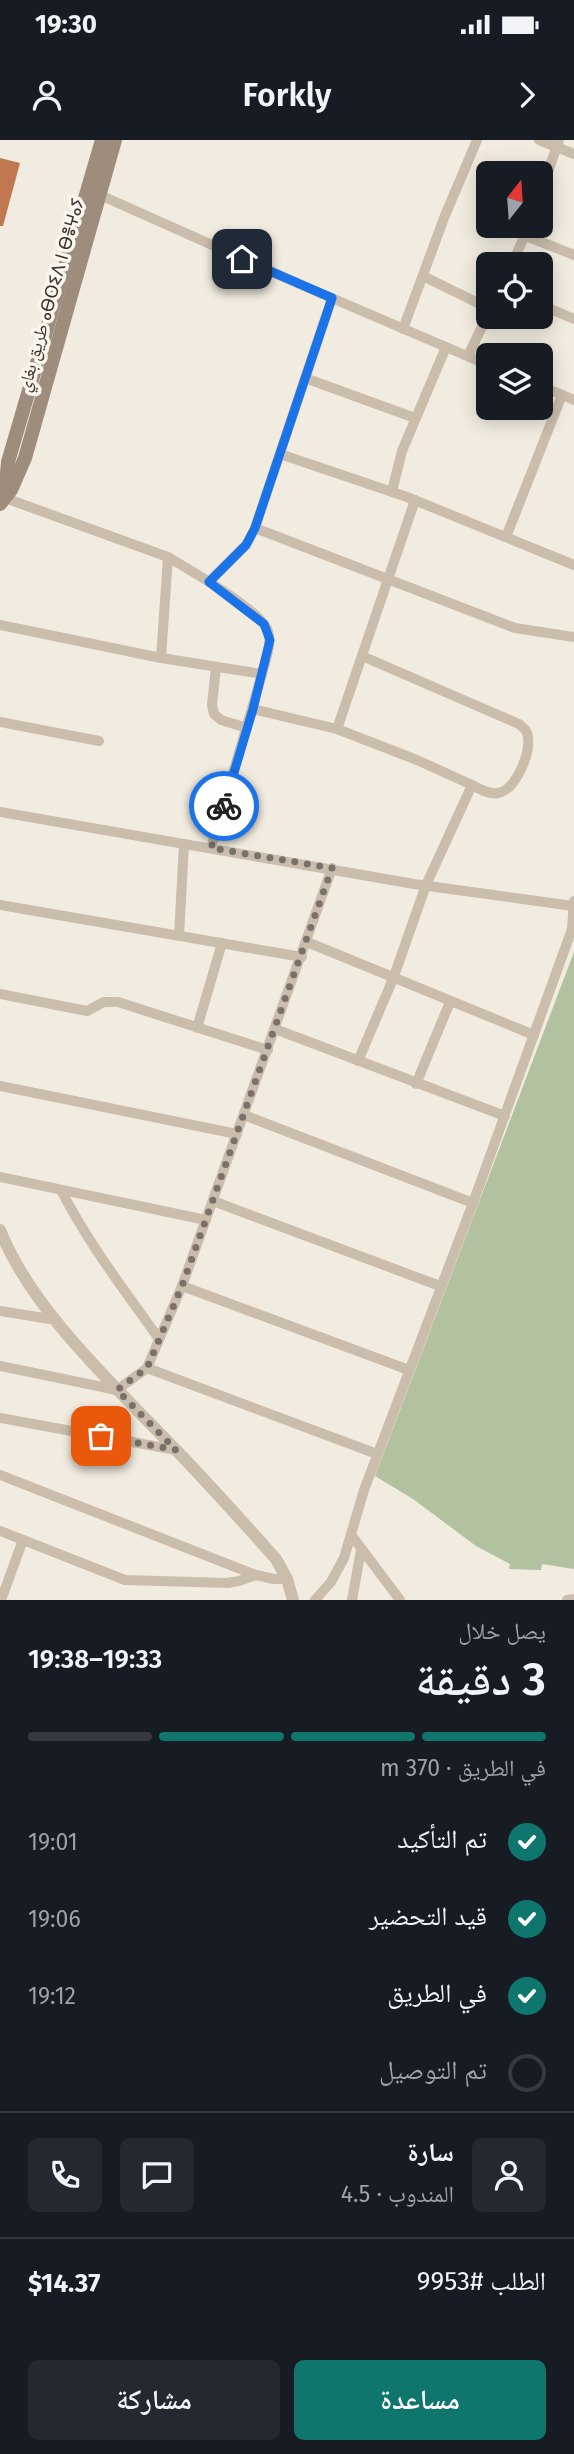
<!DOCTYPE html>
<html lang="ar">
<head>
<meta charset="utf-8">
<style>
	:root { --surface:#171b24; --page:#242831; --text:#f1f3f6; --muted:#9ea1a6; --line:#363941; --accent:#0f766e }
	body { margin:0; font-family:"Fira Sans","Noto Naskh Arabic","Noto Sans Tifinagh",sans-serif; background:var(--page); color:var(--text); direction:rtl; height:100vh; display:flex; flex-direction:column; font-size:26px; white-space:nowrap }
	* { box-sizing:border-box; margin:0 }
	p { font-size:23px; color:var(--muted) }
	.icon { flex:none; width:38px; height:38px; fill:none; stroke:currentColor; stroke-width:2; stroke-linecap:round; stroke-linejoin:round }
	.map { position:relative; height:1460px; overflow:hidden; direction:ltr }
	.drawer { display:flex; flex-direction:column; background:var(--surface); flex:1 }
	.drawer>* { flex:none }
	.needle { width:46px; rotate:17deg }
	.fabs { position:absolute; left:476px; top:21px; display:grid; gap:14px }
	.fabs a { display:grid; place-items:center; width:77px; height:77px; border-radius:10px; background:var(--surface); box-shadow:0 4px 18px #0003; font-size:35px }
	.pin { position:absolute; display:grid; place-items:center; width:60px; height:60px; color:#fff; margin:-30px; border-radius:14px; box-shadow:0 4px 10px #0006 }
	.courier { position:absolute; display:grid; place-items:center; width:70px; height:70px; margin:-35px; border:5px solid #1a73e8; border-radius:50%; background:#fff; color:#222; box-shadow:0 2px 9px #0007 }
	.overview em { font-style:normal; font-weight:600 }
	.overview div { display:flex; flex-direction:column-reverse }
	.overview { display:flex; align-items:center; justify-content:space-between; height:119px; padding:0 28px }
	h1 { font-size:46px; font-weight:600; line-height:52px }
	.bar { display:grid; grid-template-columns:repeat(4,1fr); gap:10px 7px; align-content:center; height:84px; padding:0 28px }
	.bar i { height:9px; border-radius:5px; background:var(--line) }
	.bar .selected { background:var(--accent) }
	.bar p { grid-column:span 4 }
	.line { display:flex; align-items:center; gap:18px; padding:0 28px; border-top:2px solid var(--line) }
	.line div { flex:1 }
	.round { display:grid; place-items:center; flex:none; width:74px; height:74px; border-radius:10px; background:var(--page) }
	ol { padding:0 28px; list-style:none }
	li { display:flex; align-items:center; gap:21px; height:77px }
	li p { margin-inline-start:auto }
	li .icon { padding:7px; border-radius:50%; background:var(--accent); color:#fff; stroke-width:4 }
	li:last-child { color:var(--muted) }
	li i { width:38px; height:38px; border:4px solid var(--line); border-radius:50% }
	.cta { display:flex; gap:14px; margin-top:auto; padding:14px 28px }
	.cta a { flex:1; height:80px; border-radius:10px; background:var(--accent); color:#fff; font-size:28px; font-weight:600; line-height:80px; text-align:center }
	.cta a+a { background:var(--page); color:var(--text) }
	.status { display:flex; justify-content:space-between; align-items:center; height:49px; padding:0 35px; background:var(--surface); direction:ltr }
	.status svg { height:19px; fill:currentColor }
	header { display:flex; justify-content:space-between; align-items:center; height:91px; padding:0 28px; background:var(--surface); font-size:32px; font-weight:600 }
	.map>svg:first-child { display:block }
</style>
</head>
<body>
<div class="status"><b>19:30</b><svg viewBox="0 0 49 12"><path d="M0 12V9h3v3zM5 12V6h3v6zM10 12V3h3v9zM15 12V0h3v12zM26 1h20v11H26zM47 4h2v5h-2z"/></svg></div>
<header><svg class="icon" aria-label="forward" viewBox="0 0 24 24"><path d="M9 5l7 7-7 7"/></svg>Forkly<svg class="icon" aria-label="person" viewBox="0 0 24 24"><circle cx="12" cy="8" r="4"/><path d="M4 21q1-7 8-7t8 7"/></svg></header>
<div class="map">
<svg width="574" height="1460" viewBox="0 0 574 1460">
	<rect width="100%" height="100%" fill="#f2ece0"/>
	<path fill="#b2c1a0" d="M574,812V1429L542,1424L541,1430L509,1429L510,1424L476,1406L413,1359L375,1336Z"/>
	<path fill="#c17850" d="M0,18L20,23L3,86H0Z"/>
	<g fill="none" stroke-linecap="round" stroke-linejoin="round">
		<g stroke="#cabdac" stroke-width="10">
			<path d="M539,0L574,14"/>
			<path d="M541,52L559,0"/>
			<path d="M100,55L313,150L488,225"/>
			<path d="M526,96L574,115"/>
			<path d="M512,124L529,86"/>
			<path d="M423,136L488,168"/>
			<path d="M541,165L574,179"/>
			<path d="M403,189L444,78L477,0"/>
			<path d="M468,216L488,174"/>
			<path d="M305,238L415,278"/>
			<path d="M541,246L574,260"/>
			<path d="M280,314L407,357L574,425"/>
			<path d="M392,351L402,311L446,207"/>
			<path d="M5,358L168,417L161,518"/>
			<path d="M255,388L515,488L574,497"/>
			<path d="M506,397L562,255"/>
			<path d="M168,417C188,429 262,471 268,491C272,504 265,522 262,534"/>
			<path d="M209,442L246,405L255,388L332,158"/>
			<path d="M0,485L161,518L262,534L211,708"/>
			<path d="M362,516L519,584C524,588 528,591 528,598C530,614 516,650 498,653C489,655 480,649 472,645"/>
			<path d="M216,527L212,565L214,574L221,580L247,588"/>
			<path d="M253,569L337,589L415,360"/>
			<path d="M0,582L99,601"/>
			<path d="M337,589L417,620L472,645L426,745L393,839L358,921"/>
			<path d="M0,672L414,744L573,766"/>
			<path d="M0,765L302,817"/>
			<path d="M179,796L184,704"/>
			<path d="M307,802L534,895"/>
			<path d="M0,854L87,871L104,862H118L268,910"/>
			<path d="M197,888L222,803"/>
			<path d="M275,889L505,976"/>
			<path d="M416,944L450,862"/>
			<path d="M0,946L237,994"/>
			<path d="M244,975L473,1063"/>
			<path d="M0,1037L206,1080"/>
			<path d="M61,1050C88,1103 125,1151 159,1199"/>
			<path d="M213,1061L440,1146"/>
			<path d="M182,1146L409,1230"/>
			<path d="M0,1171L56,1180"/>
			<path d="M0,1226L117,1250L147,1228L182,1146L332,728"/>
			<path d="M147,1228L377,1314"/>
			<path d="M0,1278L176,1310"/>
			<path d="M0,1335L256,1435L274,1439H287"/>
			<path d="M0,1391L125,1440L228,1443L239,1441L256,1435"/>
			<path d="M352,1396L400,1460"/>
			<path d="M1,1460L23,1400"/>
			<path d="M315,1460L331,1442L344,1418L364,1350L473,1063L572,789L574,761"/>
			<path d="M352,1460L361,1410"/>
			<path d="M567,1460L574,1459"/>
		</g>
		<path stroke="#cabdac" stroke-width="12" d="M0,1090C32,1171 116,1247 175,1309C210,1345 243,1382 276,1419L287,1439L293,1460"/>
		<g stroke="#9e8d7d" stroke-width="14">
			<path d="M5,356L8,322L102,0"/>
			<path d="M0,364L11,350L25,318L115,0"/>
		</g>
	</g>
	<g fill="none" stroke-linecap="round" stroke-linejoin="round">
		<path stroke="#7a726a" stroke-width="7" stroke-dasharray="0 12.6" d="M101,1296L176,1310L117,1250L147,1228L182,1146L332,728L211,708L224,666"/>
		<path stroke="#1a73e8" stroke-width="9" d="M224,666L253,569L270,500L264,484L209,442L246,405L255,388L332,158L242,119"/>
	</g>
	<g text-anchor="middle" stroke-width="7" stroke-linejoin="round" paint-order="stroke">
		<g font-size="18" fill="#39312b" stroke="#faf5ed">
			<text transform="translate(51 155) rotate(-74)" y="6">طريق بغاي ⴰⴱⵔⵉⴷ ⵏ ⴱⴻⵖⴰⵢ</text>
		</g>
	</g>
</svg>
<div class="fabs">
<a><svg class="needle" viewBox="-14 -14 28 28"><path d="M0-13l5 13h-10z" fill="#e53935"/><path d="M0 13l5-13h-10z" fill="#9ea1a6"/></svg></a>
<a><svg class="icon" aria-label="locate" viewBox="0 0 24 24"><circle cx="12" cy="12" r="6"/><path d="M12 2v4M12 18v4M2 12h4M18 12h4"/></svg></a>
<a><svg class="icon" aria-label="layers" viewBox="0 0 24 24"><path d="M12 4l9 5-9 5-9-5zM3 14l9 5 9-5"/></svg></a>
</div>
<div class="pin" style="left:101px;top:1296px;background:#ea580c"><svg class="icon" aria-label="bag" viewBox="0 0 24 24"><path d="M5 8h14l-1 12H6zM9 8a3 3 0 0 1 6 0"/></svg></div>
<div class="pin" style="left:242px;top:119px;background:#1f2937"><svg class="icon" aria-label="home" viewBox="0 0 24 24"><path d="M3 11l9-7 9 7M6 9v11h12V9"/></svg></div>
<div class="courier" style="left:224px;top:666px"><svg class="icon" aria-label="bike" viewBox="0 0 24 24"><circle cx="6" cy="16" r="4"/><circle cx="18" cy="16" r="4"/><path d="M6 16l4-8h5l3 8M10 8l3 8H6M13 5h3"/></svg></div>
</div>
<section class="drawer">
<div class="overview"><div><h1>3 دقيقة</h1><p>يصل خلال</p></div><em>19:33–19:38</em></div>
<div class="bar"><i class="selected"></i><i class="selected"></i><i class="selected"></i><i></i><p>في الطريق · 370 m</p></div>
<ol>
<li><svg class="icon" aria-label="check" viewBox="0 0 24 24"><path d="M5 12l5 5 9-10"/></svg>تم التأكيد<p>19:01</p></li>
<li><svg class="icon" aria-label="check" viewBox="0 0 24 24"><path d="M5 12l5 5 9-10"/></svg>قيد التحضير<p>19:06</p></li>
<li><svg class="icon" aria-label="check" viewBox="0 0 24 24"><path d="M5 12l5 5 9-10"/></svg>في الطريق<p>19:12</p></li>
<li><i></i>تم التوصيل</li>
</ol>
<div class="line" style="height:126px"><a class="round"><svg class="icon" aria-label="person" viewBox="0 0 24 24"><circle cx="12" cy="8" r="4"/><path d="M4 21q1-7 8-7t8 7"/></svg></a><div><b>سارة</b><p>المندوب · 4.5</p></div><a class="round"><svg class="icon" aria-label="chat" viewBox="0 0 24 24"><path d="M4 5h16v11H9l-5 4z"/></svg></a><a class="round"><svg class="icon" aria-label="phone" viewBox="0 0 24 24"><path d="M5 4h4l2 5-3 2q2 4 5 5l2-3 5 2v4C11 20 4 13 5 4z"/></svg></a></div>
<div class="line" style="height:91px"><div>الطلب #9953</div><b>$14.37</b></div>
<div class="cta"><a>مساعدة</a><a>مشاركة</a></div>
</section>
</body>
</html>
